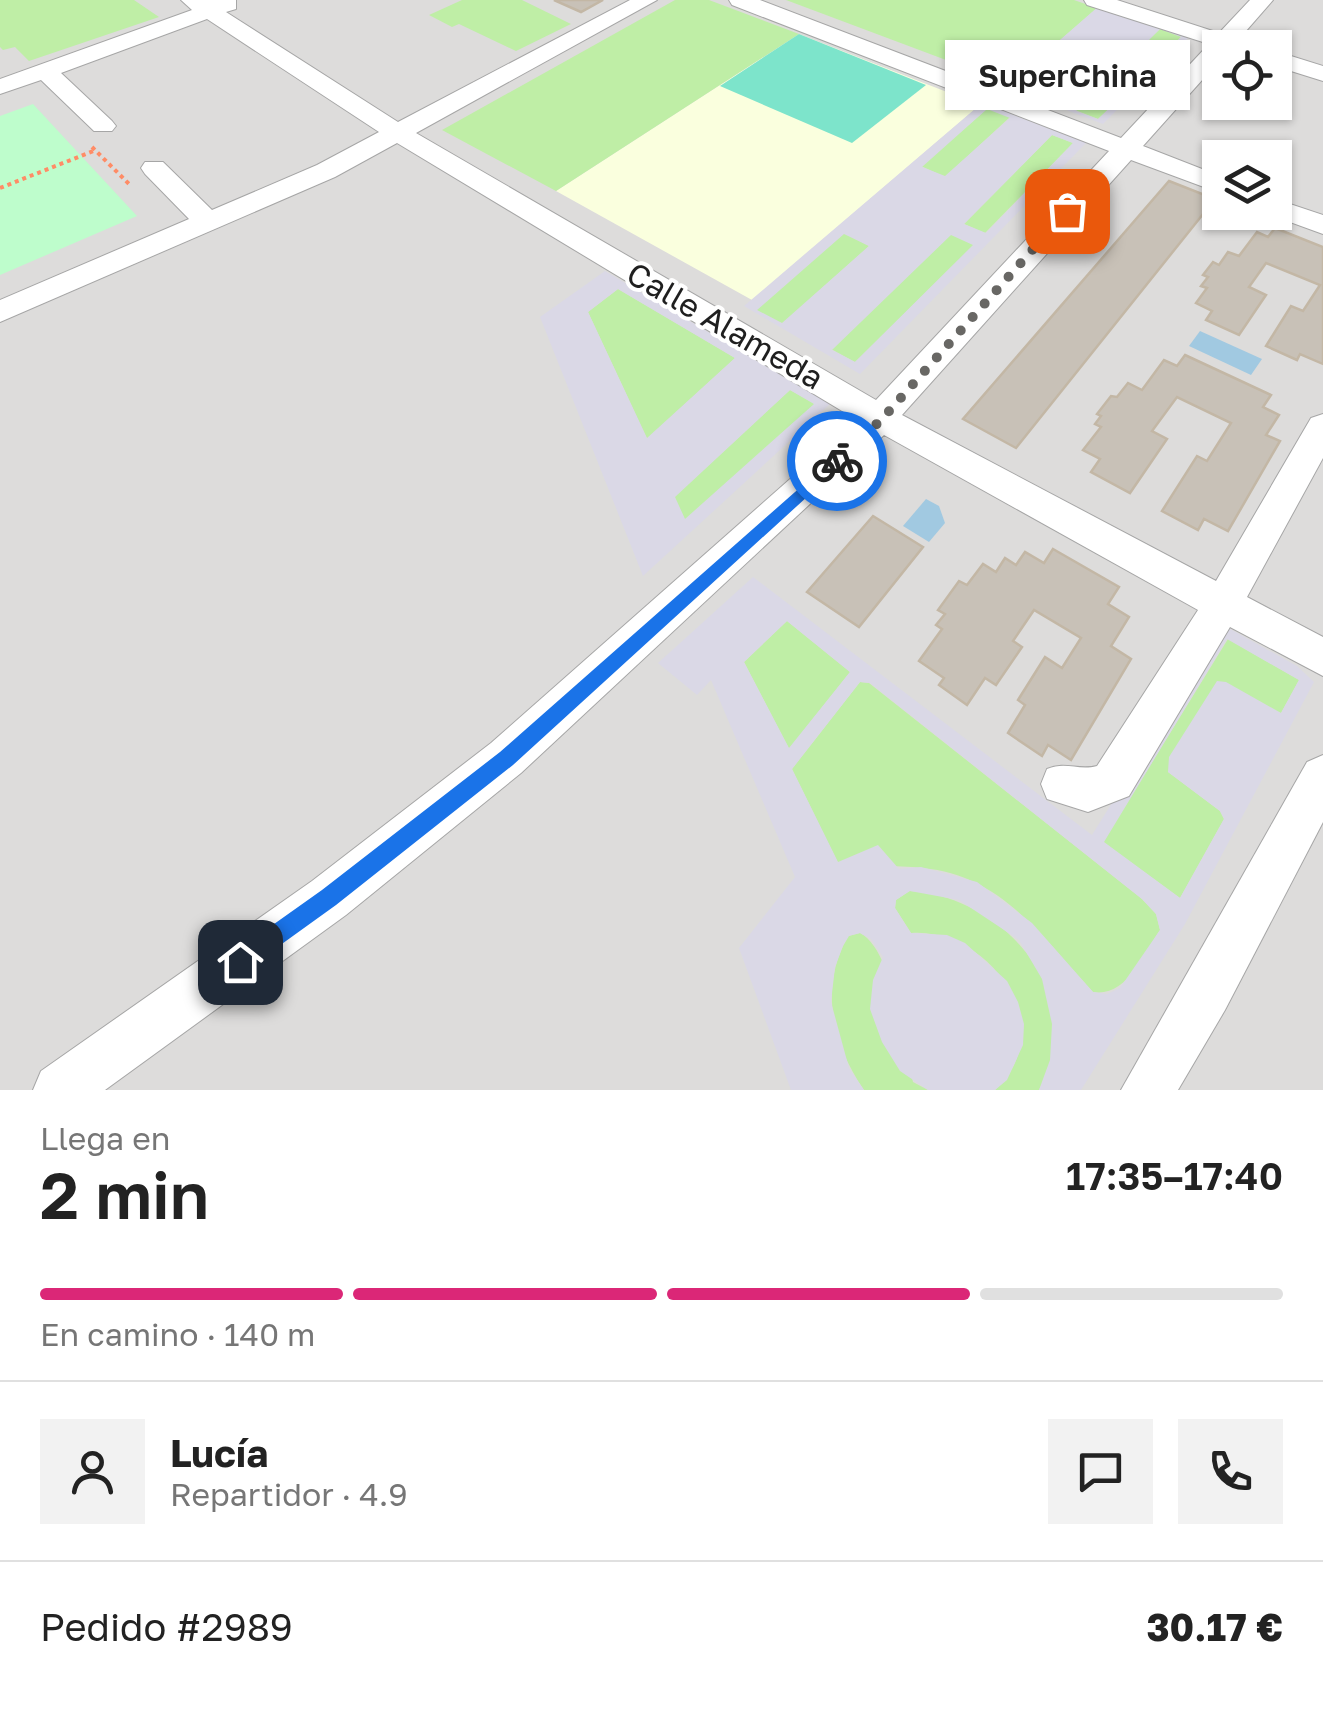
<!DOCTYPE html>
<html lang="es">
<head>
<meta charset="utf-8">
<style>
	:root { --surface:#fff; --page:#f2f2f2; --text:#222; --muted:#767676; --line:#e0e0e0; --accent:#db2777 }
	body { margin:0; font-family:"Golos Text",sans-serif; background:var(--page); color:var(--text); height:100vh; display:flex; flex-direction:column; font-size:38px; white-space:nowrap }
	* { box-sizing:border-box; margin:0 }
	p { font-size:32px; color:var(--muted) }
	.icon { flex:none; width:55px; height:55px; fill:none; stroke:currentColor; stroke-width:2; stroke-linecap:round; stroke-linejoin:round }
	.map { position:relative; height:1090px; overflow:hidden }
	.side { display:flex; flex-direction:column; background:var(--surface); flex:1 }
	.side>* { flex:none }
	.controls { position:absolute; left:1202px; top:30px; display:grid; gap:20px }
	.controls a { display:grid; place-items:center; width:90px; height:90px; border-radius:0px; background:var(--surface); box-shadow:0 2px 8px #0004; font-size:50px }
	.pin { position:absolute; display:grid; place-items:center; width:85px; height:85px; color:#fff; margin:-42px; border-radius:20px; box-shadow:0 5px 15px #0006 }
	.courier { position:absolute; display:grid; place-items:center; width:100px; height:100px; margin:-50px; border:8px solid #1a73e8; border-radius:50%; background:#fff; color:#222; box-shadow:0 2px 12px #0007 }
	.bubble { position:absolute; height:70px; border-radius:0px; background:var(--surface); box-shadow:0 2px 8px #0004; font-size:32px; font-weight:600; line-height:70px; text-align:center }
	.overview em { font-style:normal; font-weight:600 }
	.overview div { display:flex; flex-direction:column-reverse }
	.overview { display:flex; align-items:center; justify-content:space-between; height:170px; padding:0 40px }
	h1 { font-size:65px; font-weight:600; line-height:75px }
	.bar { display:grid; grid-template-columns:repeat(4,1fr); gap:15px 10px; align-content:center; height:120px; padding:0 40px }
	.bar i { height:12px; border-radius:8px; background:var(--line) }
	.bar .on { background:var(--accent) }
	.bar p { grid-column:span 4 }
	.line { display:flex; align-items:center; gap:25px; padding:0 40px; border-top:2px solid var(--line) }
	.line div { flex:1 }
	.round { display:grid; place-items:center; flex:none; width:105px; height:105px; border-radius:0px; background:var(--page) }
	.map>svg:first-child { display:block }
</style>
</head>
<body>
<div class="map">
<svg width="1323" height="1090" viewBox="0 0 1323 1090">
	<rect width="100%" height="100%" fill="#f0eee4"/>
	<path fill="#dddcdb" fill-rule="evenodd" d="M0,0H1323V1090H0ZM1220,48H1275V102H1220ZM1220,158H1275V212H1220Z"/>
	<path fill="#faffde" d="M799,34L980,105L752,300L556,191Z"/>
	<g fill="#bfeea6">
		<path d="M0,0H134L159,17L29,61L15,47L3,50L0,47Z"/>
		<path d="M462,0H522L571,24L516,51L459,24L452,27L429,15Z"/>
		<path d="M675,0H709L799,34L556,191L442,130Z"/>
		<path d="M786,0H1074L1097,8L1010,84Z"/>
		<path d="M1160,29L1182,36L1147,71L1124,62Z"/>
		<path d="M1119,70L1141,78L1098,119L1075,110Z"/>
		<path d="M988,108L1010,117L945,177L921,166Z"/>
		<path d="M1052,135L1073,143L985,233L964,224Z"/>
		<path d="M844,233L869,246L782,324L756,310Z"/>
		<path d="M951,234L974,245L855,362L831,349Z"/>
		<path d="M618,289L735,358L647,439L588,312Z"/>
		<path d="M790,390L815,404L685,520L674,497Z"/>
		<path d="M787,621L850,672L789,749L744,662Z"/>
		<path d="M1228,639L1299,680L1281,713L1271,709L1168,772L1220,811L1224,819L1180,898L1103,842Z"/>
		<path d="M860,682L869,683L1142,899L1156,914L1160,930C1143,955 1127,997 1093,992C1043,939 1004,876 923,868C895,865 867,866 838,863L792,769Z"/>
		<path d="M909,891C1005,896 1091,996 1039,1090H995C1062,1029 989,927 911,933L895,908L896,900Z"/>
		<path d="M860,933C893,950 904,1044 913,1082L928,1090H864C832,1043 819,988 848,936Z"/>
	</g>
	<path fill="#befdcc" d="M33,104L137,216L0,275V116Z"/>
	<path fill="#7de4cb" d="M799,34L926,85L852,143L720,86Z"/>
	<g fill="#dad8e6" fill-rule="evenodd">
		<path d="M1099,6L1190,36L1103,124L1006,87ZM1160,29L1181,37L1147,70L1126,63ZM1119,70L1141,79L1098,119L1076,111Z"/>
		<path d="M982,103L1086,143L860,374L744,306ZM987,109L1010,118L945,176L922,167ZM1052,135L1073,143L986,233L964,224ZM844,234L869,246L782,323L757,310ZM951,235L973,245L855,362L832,350Z"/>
		<path d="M605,271L830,404L643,576L540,317ZM618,289L735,358L647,438L588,312ZM790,390L814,404L685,519L675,497Z"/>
		<path d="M753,577L1092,835L1223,625L1297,666L1314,682L1185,924L1081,1090H1039L1050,1060L1052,1024L1042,979L1019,940L959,900L910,891L896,900L895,908L911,933L947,935L965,943L1007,981L1018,1002L1024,1024L1023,1045L1007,1080L995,1090H928L900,1071L882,1042L870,1009L873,980L883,957L871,939L860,933L849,936L843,946L835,967L831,1002L849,1068L864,1090H791L739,948L795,877L711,680L697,695L658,663ZM787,621L850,672L789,748L744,662ZM1227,639L1299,680L1281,713L1226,682L1217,681L1169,757L1168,772L1220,811L1224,819L1180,898L1104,842ZM860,682L870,683L1142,899L1156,914L1160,930L1120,988L1107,994L1093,992L1032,923L977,882L921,867L899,869L878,845L838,862L792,769Z"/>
	</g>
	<g fill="#a1c9e1">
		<path d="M1200,331L1262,359L1251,375L1189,346Z"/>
		<path d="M926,499L939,506L945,523L929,542L903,526Z"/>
	</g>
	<g fill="#c8c1b7" stroke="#c3b7a5" stroke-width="2.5">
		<path d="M554,0H603L581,12Z"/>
		<path d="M1169,181L1215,199L1016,448L963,419Z"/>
		<path d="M1275,228L1323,247V364L1300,354L1297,360L1266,346L1291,306L1303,311L1320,285L1266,263L1249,287L1266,295L1239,335L1206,320L1212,311L1196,303L1207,288L1201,286L1208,277L1203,275L1213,262L1219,265L1228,252L1239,256L1257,232L1268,237Z"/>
		<path d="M1185,355L1271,395L1263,407L1279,415L1266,435L1280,441L1228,531L1204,519L1198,530L1162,511L1197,456L1207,461L1231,423L1177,397L1152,431L1167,439L1130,493L1091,472L1100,459L1083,450L1101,427L1095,424L1101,416L1097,414L1111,396L1117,397L1128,383L1142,390L1164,360L1177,366Z"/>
		<path d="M873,516L923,547L859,627L807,592Z"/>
		<path d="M1053,549L1119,587L1108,604L1129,617L1111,646L1131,659L1071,760L1048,745L1042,756L1008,733L1025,705L1018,700L1045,657L1062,668L1081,638L1034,610L1013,641L1022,647L996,685L985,678L967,705L939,685L944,678L919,661L942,629L936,625L945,614L938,610L959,581L967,585L983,564L996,572L1005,558L1016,565L1025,552L1044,563Z"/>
	</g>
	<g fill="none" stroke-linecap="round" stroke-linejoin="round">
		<defs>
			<g id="minor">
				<path d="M181,0H236V9L226,12L398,122L630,0H657L416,133L876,400L1109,151L732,5L729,0H760L1121,138L1209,44L1087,5L1084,0H1117L1219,33L1250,0H1273L1239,39L1254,48H1220V60L1143,146L1220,176V193L1131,160L902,415L1216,581L1311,418L1323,414V458L1247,597L1323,637V676L1230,627L1129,796L1088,812L1047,799L1041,784L1047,769C1066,761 1078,771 1097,766L1198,610L884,435L521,773L346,915L105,1090H33L41,1071L312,881L491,743L857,420L397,143L335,177L0,322V300L189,219L145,174L141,168L145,162H163L212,210L317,165L379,132L207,19L61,73L112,121L116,126L112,131H94L41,80L0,94V79L192,10Z"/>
				<path d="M1275,51L1323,66V81L1275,66Z"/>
				<path d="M1275,199L1323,215V234L1265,213L1275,212Z"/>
				<path d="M1323,755V822L1225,1010L1178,1090H1121L1307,762Z"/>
			</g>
		</defs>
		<use href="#minor" stroke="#a6a6a6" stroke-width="2"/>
		<g stroke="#ff8c66" stroke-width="4" stroke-dasharray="4 4" stroke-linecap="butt">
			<path d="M92,147L129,184"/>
			<path d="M0,188L96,150"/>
		</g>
		<use href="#minor" fill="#fff" fill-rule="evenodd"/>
	</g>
	<path fill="#1a73e8" d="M837,455L844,461L842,465L513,765L336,905L247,969L240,972L232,969L229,962L232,954L322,890L500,752Z"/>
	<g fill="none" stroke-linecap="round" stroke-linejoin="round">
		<path stroke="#686764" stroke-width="10" stroke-dasharray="0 18" d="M837,461L882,419L1067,211"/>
	</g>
	<g text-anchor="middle" stroke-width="8" stroke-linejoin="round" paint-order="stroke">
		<g font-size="32" fill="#1f1f1f" stroke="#fff">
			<text transform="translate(725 326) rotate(30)" y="11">Calle Alameda</text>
		</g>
	</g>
</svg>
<div class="controls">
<a><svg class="icon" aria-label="locate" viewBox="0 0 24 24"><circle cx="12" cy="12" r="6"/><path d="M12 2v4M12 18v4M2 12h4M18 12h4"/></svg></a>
<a><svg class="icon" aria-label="layers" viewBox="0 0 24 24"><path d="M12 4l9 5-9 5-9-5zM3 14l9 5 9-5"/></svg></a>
</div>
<div class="pin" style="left:1067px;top:211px;background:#ea580c"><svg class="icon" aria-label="bag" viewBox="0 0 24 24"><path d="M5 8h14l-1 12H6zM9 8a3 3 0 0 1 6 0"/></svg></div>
<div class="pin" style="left:240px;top:962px;background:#1f2937"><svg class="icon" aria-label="home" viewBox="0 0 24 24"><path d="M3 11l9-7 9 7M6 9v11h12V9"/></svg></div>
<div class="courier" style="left:837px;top:461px"><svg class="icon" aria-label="bike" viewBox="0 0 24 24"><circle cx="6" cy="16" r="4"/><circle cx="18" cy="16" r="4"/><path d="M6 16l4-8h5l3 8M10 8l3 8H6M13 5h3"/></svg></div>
<div class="bubble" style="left:945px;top:40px;width:245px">SuperChina</div>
</div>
<section class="side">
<div class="overview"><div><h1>2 min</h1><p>Llega en</p></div><em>17:35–17:40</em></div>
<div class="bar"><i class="on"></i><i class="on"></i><i class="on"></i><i></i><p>En camino · 140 m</p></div>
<div class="line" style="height:180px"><a class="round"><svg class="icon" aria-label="person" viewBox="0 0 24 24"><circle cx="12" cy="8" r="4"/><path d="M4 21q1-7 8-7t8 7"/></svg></a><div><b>Lucía</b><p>Repartidor · 4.9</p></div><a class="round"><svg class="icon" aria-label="chat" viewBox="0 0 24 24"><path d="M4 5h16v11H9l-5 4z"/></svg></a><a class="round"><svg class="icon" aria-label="phone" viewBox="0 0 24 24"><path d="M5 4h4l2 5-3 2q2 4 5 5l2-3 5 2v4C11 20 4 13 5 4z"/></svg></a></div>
<div class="line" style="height:130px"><div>Pedido #2989</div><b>30.17 €</b></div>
</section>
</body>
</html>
